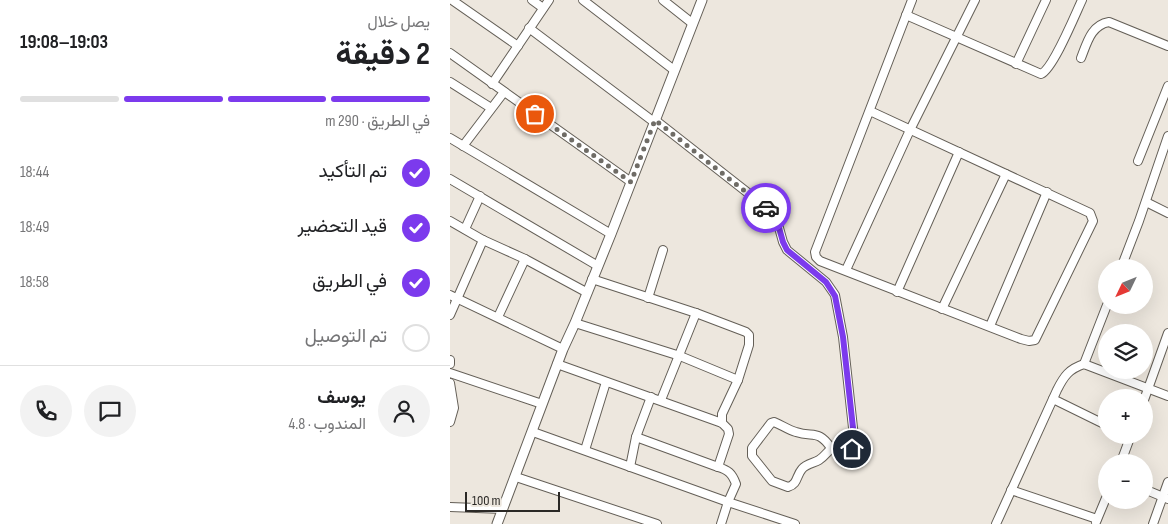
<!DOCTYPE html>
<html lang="ar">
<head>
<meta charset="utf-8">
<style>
	:root { --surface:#fff; --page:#f2f2f2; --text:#202124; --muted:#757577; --line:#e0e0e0; --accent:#7c3aed }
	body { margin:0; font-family:"Sofia Sans Condensed",Vazirmatn,sans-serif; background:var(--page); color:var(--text); direction:rtl; height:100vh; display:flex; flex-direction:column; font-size:19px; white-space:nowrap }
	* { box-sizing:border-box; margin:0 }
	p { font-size:16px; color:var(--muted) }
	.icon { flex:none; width:28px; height:28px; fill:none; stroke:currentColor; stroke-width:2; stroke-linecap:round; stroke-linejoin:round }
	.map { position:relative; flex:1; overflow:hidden; direction:ltr }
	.drawer { display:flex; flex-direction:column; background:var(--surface); width:450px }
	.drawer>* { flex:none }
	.needle { width:32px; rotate:227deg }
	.fabs { position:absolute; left:648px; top:259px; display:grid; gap:10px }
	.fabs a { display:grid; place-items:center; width:55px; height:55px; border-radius:50%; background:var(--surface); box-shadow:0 5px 20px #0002; font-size:25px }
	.scale { position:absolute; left:15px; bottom:12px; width:95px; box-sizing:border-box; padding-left:5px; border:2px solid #2b2926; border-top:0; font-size:14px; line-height:18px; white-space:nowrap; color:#2b2926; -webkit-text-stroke:4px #ede7de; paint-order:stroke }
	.pin { position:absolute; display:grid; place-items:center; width:42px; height:42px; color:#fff; margin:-21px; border:2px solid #fff; border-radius:50%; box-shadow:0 1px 5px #0007 }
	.courier { position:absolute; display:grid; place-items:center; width:50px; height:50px; margin:-25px; border:4px solid #7c3aed; border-radius:50%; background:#fff; color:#222; box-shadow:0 1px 6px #0007 }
	.overview em { font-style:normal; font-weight:700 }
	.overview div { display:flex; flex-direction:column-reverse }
	.overview { display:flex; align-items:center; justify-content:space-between; height:85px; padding:0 20px }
	h1 { font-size:32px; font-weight:700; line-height:38px }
	.bar { display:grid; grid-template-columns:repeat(4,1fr); gap:8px 5px; align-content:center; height:60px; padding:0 20px }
	.bar i { height:6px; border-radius:4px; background:var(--line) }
	.bar .on { background:var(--accent) }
	.bar p { grid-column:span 4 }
	.line { display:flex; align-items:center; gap:12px; padding:0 20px; border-top:1px solid var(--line) }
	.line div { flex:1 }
	.round { display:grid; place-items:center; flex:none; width:52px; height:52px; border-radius:26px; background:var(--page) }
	ol { padding:0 20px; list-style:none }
	li { display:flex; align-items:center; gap:15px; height:55px }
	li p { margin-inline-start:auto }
	li .icon { padding:5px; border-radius:50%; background:var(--accent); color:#fff; stroke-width:4 }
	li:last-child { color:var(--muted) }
	li i { width:28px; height:28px; border:2px solid var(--line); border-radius:50% }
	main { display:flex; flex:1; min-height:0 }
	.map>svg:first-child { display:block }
</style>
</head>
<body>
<main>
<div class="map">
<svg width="718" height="524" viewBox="0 0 718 524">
	<rect width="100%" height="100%" fill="#ede7de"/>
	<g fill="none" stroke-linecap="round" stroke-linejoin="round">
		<defs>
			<g id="minor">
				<path d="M2,0L68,46"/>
				<path d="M82,0L93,8"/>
				<path d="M133,0L224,70"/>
				<path d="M213,0L242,23"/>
				<path d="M456,15L591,74C603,69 625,15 632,0"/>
				<path d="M79,28L204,122"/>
				<path d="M0,53L181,182"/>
				<path d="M631,58C637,43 641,25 659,22L718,46"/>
				<path d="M566,64L596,0"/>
				<path d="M0,82L41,108"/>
				<path d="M42,84L99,0"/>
				<path d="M420,111L640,213L643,221L585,340L579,341L571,339L370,261L366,257L365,252L462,0"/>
				<path d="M205,120L307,200L326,217L333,242L337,250L376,282L385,295L393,337L405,446L399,450L388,446C379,447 377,455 369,460C364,463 356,464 352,469C346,476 348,484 338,487L322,481L302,456V448L321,423L324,422C332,425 338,430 346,432C363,438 368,429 381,448"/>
				<path d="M0,138L161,234"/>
				<path d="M13,146L54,92"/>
				<path d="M688,161L718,86"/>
				<path d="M0,179L148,266"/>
				<path d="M696,202L718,213"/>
				<path d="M0,221L33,240L75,259L136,292"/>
				<path d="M15,229L30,196"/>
				<path d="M671,268L689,221L718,136"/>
				<path d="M396,270L460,130L525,0"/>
				<path d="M142,279L246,313L296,332L299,335V345L288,380L272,414V423"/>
				<path d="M447,292L509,152"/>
				<path d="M0,295L113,349"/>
				<path d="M198,298L213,250"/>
				<path d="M492,309L556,174"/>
				<path d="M0,315L33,240"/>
				<path d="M48,317L75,259"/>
				<path d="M125,323L230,356L288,380"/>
				<path d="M540,326L597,192"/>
				<path d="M0,360V364"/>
				<path d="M107,364L272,423L278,429L279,434L268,467C278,470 282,473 286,484L278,502L271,524"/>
				<path d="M634,364L657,305"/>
				<path d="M0,373L92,404"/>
				<path d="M0,383L4,408L0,422"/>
				<path d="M603,399L656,425"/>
				<path d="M211,400L246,313"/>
				<path d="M694,400L718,333"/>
				<path d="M83,432L278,502L345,524"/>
				<path d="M186,437L268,467"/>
				<path d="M135,450L156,382"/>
				<path d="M671,462L681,435"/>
				<path d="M180,467L186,437L201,397"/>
				<path d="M66,477L207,524"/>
				<path d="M694,489L718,499"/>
				<path d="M561,490L647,519"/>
				<path d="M0,507L53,509"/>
				<path d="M646,522L656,498"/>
				<path d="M546,524L607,390C614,376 619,369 634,364L718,396"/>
				<path d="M703,524L718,482"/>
			</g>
			<path id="tertiary" d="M47,524L113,349L125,323L161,234L252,0"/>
		</defs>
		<use href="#minor" stroke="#645f57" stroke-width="10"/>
		<use href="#tertiary" stroke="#645f57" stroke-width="11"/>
		<use href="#minor" stroke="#fff" stroke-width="8"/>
		<use href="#tertiary" stroke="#fff" stroke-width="9"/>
	</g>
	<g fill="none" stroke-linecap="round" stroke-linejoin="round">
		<path stroke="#6f6c66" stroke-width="5" stroke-dasharray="0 9" d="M85,114L181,182L205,120L316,208"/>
		<path stroke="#7c3aed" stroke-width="6" d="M316,208L326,217L333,242L337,250L376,282L385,296L393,337L405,446L402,449"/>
	</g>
</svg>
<div class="fabs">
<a><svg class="needle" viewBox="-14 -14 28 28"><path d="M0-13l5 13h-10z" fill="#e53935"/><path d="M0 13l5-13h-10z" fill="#757577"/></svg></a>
<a><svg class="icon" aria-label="layers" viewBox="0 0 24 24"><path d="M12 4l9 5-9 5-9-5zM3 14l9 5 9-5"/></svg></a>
<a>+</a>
<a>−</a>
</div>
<div class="scale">100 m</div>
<div class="pin" style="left:85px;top:114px;background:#ea580c"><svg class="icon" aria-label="bag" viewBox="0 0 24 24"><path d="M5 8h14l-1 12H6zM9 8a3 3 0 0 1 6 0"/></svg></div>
<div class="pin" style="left:402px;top:449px;background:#1f2937"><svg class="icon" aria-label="home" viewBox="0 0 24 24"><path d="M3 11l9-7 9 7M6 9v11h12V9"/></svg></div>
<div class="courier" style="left:316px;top:208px"><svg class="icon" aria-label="car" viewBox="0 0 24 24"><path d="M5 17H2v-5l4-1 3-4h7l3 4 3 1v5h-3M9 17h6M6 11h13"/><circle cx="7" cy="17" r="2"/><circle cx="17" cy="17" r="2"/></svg></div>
</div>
<section class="drawer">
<div class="overview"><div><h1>2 دقيقة</h1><p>يصل خلال</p></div><em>19:03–19:08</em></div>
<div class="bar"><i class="on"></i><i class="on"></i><i class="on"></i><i></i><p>في الطريق · 290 m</p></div>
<ol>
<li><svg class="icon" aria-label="check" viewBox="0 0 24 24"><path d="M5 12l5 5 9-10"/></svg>تم التأكيد<p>18:44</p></li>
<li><svg class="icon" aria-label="check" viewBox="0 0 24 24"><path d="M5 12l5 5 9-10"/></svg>قيد التحضير<p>18:49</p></li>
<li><svg class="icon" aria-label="check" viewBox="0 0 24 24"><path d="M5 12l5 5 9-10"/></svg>في الطريق<p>18:58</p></li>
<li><i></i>تم التوصيل</li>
</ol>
<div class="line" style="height:90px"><a class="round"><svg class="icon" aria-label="person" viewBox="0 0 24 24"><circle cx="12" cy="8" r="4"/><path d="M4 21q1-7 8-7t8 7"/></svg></a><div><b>يوسف</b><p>المندوب · 4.8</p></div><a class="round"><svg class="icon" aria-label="chat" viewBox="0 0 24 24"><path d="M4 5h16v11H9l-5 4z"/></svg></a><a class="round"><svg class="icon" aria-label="phone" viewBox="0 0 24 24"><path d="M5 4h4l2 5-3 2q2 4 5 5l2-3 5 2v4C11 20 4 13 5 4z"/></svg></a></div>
</section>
</main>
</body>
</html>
